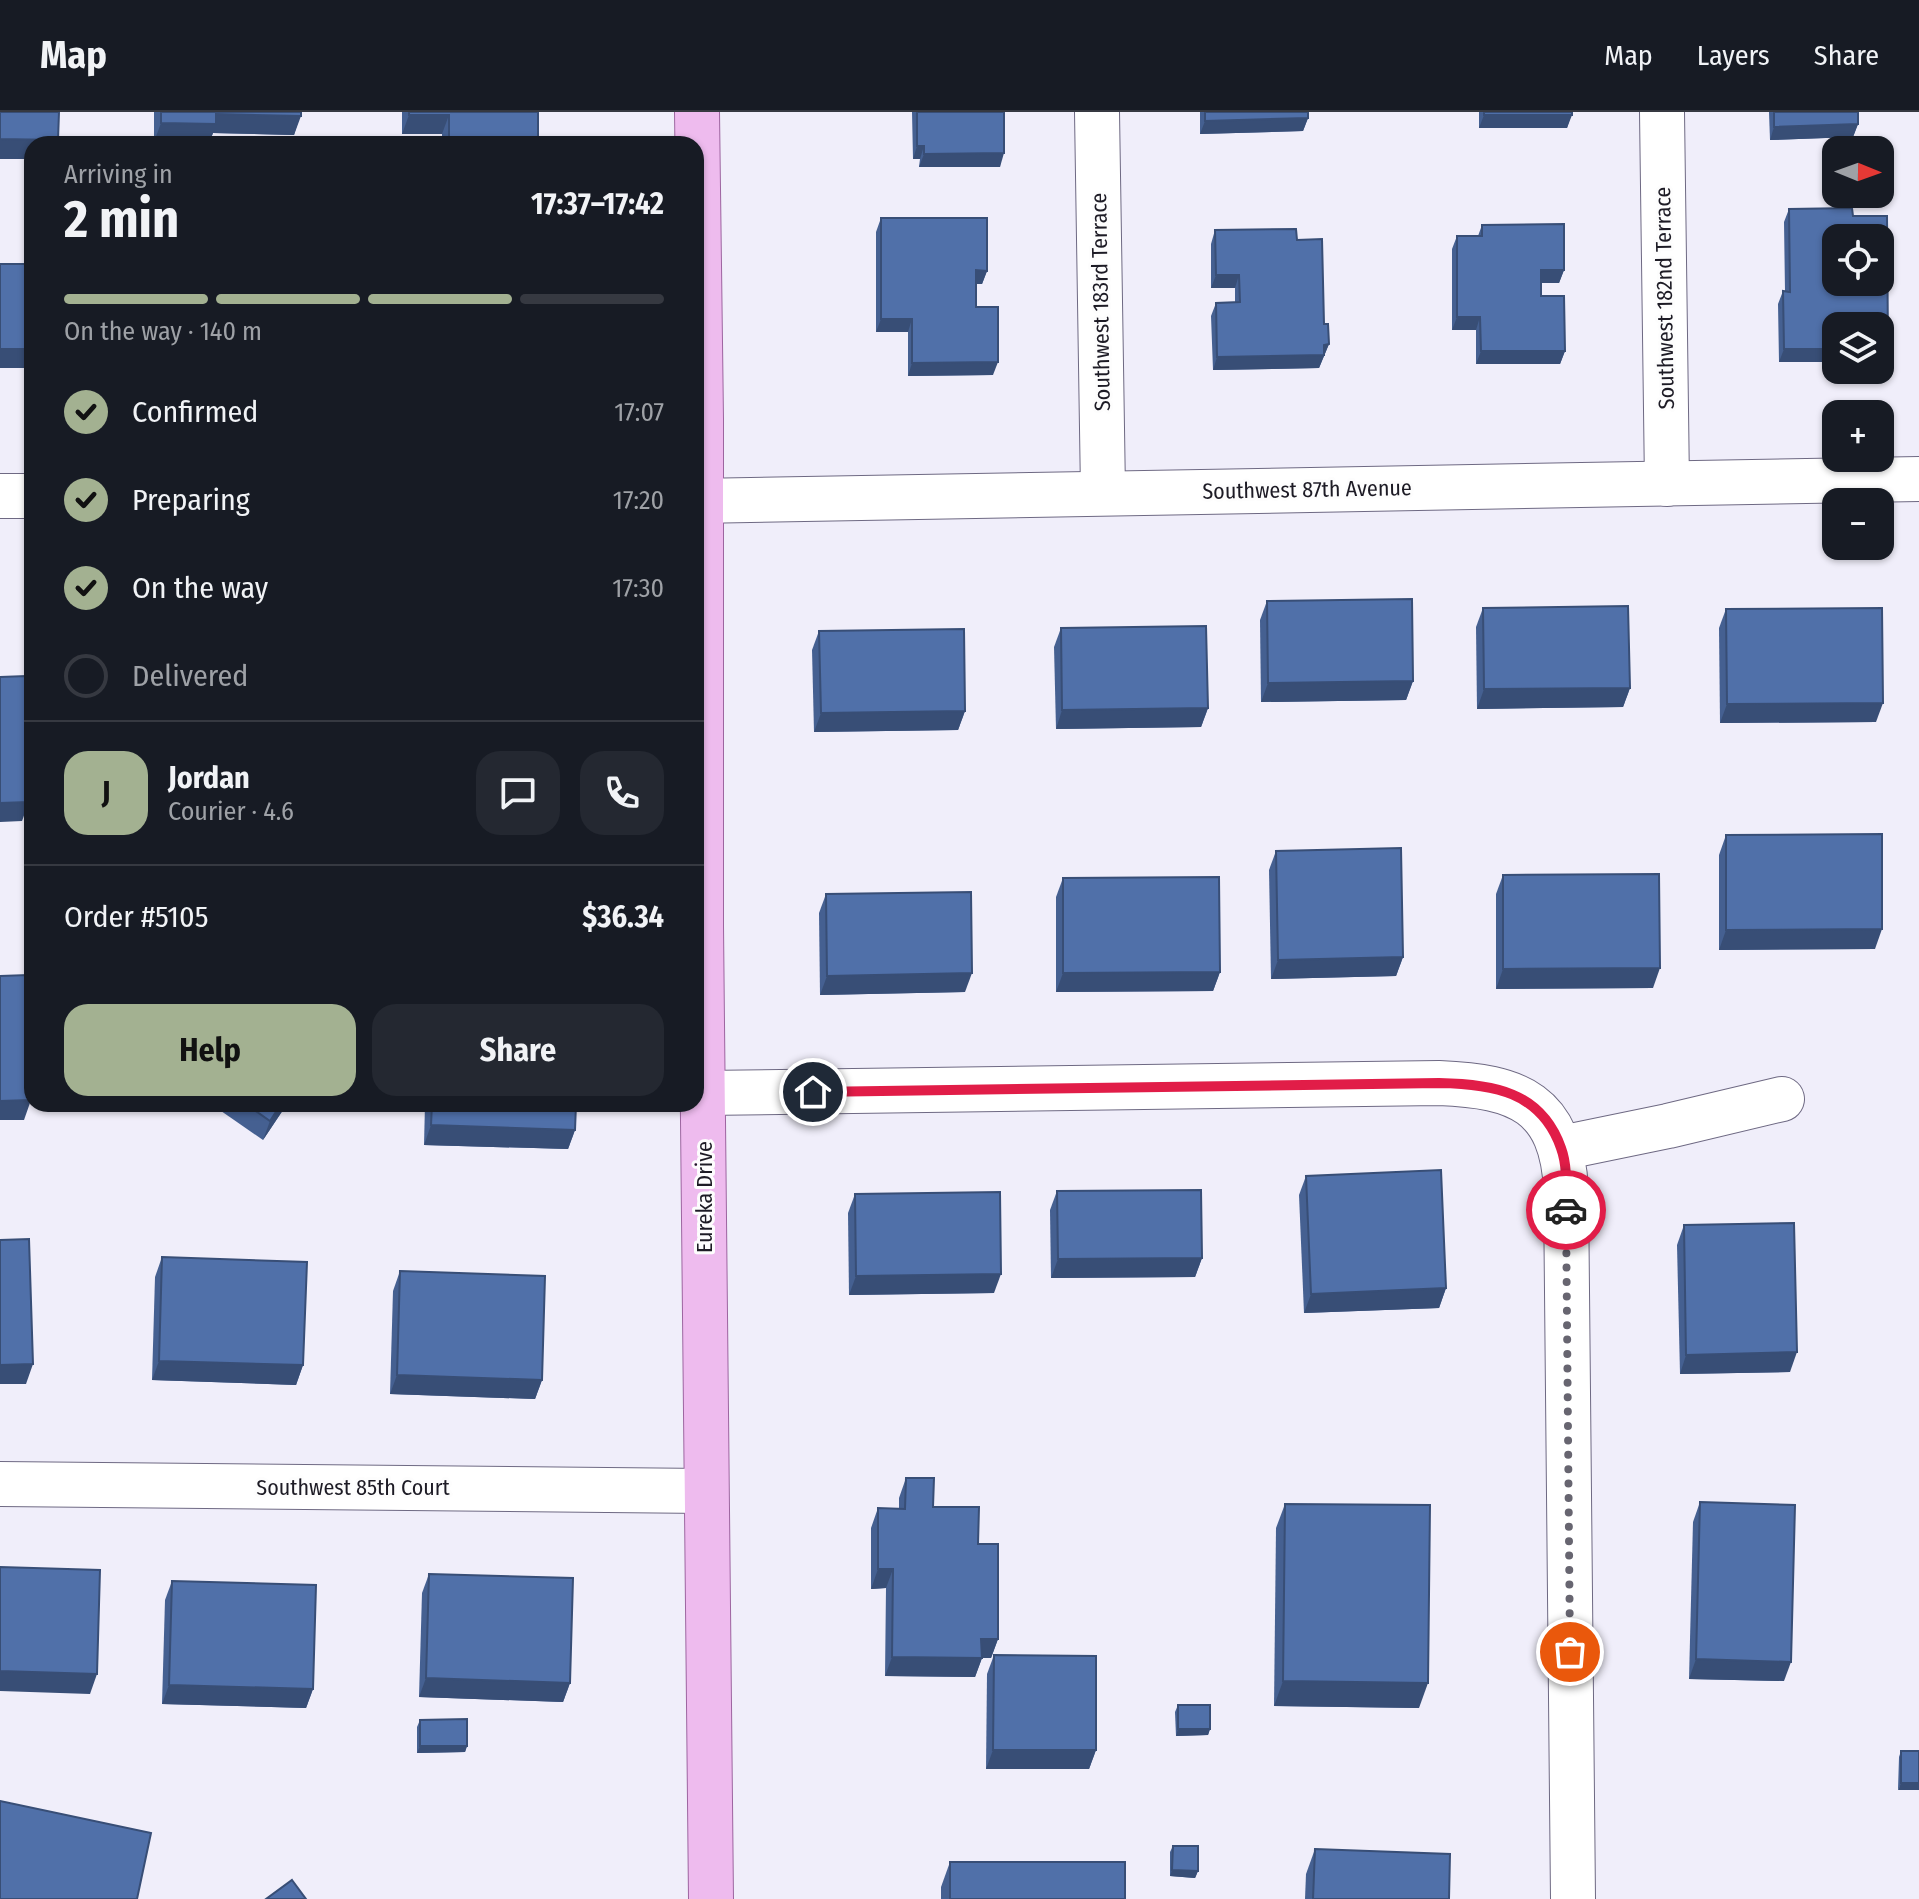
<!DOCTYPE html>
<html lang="en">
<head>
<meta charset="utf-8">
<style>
	:root { --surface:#171b24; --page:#242831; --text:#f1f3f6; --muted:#9ea1a6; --line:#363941; --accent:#a3b191 }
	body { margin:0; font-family:"Fira Sans Condensed",sans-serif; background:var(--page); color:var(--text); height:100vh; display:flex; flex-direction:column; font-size:30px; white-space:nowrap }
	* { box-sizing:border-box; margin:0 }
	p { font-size:26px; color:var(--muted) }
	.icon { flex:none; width:44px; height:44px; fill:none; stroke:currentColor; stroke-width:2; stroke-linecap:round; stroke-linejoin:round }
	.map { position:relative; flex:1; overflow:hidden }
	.side { position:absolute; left:24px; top:24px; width:680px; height:976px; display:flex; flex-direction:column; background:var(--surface); border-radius:24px; box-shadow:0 2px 6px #0004 }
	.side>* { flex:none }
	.needle { width:52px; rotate:91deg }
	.controls { position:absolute; left:1822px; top:24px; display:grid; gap:16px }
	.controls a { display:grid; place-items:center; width:72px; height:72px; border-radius:16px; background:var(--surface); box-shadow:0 2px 6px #0004; font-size:40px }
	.pin { position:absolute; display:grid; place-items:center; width:68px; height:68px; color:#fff; margin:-34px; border:4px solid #fff; border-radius:50%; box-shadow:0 2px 8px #0007 }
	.courier { position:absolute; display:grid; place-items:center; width:80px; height:80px; margin:-40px; border:6px solid #e11d48; border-radius:50%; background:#fff; color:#222; box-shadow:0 2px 10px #0007 }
	.head em { font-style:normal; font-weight:700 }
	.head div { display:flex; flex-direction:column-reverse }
	.head { display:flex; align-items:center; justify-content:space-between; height:136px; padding:0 40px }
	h1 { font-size:52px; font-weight:700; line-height:60px }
	.bar { display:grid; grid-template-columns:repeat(4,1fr); gap:12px 8px; align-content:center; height:96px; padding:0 40px }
	.bar i { height:10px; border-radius:6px; background:var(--line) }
	.bar .active { background:var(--accent) }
	.bar p { grid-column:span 4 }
	.line { display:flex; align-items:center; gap:20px; padding:0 40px; border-top:2px solid var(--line) }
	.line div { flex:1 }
	.round { display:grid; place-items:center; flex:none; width:84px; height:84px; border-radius:24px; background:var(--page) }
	ol { padding:0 40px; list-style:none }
	li { display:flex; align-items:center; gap:24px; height:88px }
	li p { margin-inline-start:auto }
	li .icon { padding:8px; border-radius:50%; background:var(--accent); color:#111; stroke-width:4 }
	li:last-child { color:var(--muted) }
	li i { width:44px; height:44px; border:4px solid var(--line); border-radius:50% }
	.primary-button { display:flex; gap:16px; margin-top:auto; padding:16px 40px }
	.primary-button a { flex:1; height:92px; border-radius:24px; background:var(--accent); color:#111; font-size:32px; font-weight:700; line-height:92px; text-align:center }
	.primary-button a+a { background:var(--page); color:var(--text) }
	header { display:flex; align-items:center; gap:48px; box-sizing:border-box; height:112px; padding:0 40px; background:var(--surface); border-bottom:2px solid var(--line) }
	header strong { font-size:38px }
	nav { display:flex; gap:44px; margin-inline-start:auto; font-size:28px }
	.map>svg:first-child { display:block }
</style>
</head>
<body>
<header>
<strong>Map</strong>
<nav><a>Map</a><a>Layers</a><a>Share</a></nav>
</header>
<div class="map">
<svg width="1919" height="1787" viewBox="0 0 1919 1787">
	<rect width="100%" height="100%" fill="#f0eefa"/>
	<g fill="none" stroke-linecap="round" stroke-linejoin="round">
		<defs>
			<g id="minor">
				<path d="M1097,0L1103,379"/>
				<path d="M1662,0L1667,372"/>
				<path d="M0,384H32"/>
				<path d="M696,389L1919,367"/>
				<path d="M703,981L1439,971C1518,974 1562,991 1566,1078L1573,1787"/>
				<path d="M1561,1036L1668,1014L1782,987"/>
				<path d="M0,1372L706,1379"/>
			</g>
			<path id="major" d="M697,0L701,307V814L711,1787"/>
		</defs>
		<use href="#minor" stroke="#6e6983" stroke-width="46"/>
		<use href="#major" stroke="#9d65a0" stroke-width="46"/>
		<use href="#minor" stroke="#fff" stroke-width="44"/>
		<use href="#major" stroke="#ebe" stroke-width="44"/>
	</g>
	<g fill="#456091">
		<path d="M154,0H301L294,23L213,21L209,31L154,30Z"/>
		<path d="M402,0H538L537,32H442V22H402Z"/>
		<path d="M912,0H1004L1000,55H919L920,47H913Z"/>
		<path d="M1200,0H1308V6L1303,19L1200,22Z"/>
		<path d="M1479,0H1572L1567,16H1479Z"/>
		<path d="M1769,0H1858V12L1853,25L1770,28Z"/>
		<path d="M1789,97L1853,104L1888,236L1884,249L1836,214V250H1779L1778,192L1783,179H1785L1784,110Z"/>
		<path d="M881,106L987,159L982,172H976V195L993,263L908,264V220H876V120Z"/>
		<path d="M1482,113L1564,158L1559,171H1541V184L1565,239L1560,252H1476V218H1452V137L1457,124H1478Z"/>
		<path d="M1215,118L1297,128L1324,212L1329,232L1319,256L1213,258L1211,204L1216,191L1235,190V176H1211V132Z"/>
		<path d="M1267,489L1413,569L1406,588L1261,590L1260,508Z"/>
		<path d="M1483,496L1630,576L1623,595L1477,597L1476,515Z"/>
		<path d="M1726,497L1876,610L1720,611L1719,516Z"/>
		<path d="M1061,516L1208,596L1201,615L1056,617L1054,535Z"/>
		<path d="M819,519L965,599L958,618L814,620L812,538Z"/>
		<path d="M1726,723L1875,837L1719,838V743Z"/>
		<path d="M1276,739L1403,845L1396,864L1271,867L1269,758Z"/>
		<path d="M1503,763L1653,876L1496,877V782Z"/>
		<path d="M1063,766L1220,860L1213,879L1056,880V785Z"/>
		<path d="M826,782L965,880L820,883L819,801Z"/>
		<path d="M211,992H287L263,1028Z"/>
		<path d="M425,992H576L575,1018L568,1037L424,1033Z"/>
		<path d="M1306,1064L1446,1176L1439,1196L1304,1201L1299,1083Z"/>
		<path d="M1057,1079L1202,1146L1195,1165L1051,1166L1050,1098Z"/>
		<path d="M855,1082L994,1181L849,1183L848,1101Z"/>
		<path d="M1684,1113L1790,1260L1680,1262L1677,1133Z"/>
		<path d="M162,1145L303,1253L296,1273L152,1268L155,1165Z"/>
		<path d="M400,1159L542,1268L535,1287L390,1282L393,1179Z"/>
		<path d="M906,1366L933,1395L978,1432L998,1527L991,1546H982L975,1565L885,1564L886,1476L871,1477V1416L878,1396L899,1397V1386Z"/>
		<path d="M1700,1390L1784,1569L1689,1567L1693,1410Z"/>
		<path d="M1285,1392L1419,1596L1274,1594L1276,1416Z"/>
		<path d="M429,1462L570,1571L563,1590L419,1585L422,1481Z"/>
		<path d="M172,1469L313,1577L306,1596L162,1592L165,1488Z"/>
		<path d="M994,1543L1096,1638L1089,1657H986L987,1562Z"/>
		<path d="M1178,1593L1210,1617L1208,1623L1176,1624L1175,1600Z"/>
		<path d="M420,1608L467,1634L465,1640L417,1641V1615Z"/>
		<path d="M1901,1639H1919L1898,1678L1899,1645Z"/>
		<path d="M1173,1734L1198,1759L1195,1766L1170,1764V1740Z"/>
		<path d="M1315,1737L1449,1787H1305L1306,1762Z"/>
		<path d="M950,1750L1125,1787H941V1775Z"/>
	</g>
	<g fill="#384e76">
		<path d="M216,2L301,4L294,23L213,21L209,31L154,30L161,11Z"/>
		<path d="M409,3H449L442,22H402Z"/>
		<path d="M1484,3H1572L1567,16H1479Z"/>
		<path d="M1308,6L1303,19L1200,22L1205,9Z"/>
		<path d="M1858,12L1853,25L1770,28L1774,15Z"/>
		<path d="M0,27L58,28L57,32H32V47H0Z"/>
		<path d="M449,29L538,30L537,32H448Z"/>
		<path d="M917,34H924L920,47H913Z"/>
		<path d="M1004,41L1000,55H919L924,42Z"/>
		<path d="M976,158L987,159L982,172H971Z"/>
		<path d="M1541,158H1564L1559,171H1536Z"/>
		<path d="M1216,163H1239L1235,176H1211Z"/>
		<path d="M1457,205H1480L1476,218H1452Z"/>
		<path d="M881,207H912L908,220H876Z"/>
		<path d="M1329,232L1319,256L1213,258L1217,245Z"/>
		<path d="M1880,236H1888L1884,249H1880Z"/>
		<rect x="0" y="237" width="32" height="19"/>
		<path d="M1784,237H1836V250H1779Z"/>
		<path d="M1481,239H1565L1560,252H1476Z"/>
		<path d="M998,250L993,263L908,264L912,251Z"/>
		<path d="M1413,569L1406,588L1261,590L1268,571Z"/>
		<path d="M1630,576L1623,595L1477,597L1484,577Z"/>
		<path d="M1883,591L1876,610L1720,611L1727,592Z"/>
		<path d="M1208,596L1201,615L1056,617L1062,598Z"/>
		<path d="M965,599L958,618L814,620L821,601Z"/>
		<path d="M29,690L22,709L0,710V691Z"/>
		<path d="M1882,817L1875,837L1719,838L1726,818Z"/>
		<path d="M1403,845L1396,864L1271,867L1278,848Z"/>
		<path d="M1660,856L1653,876L1496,877L1503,857Z"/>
		<path d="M1220,860L1213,879L1056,880L1063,861Z"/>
		<path d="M972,861L965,880L820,883L827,864Z"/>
		<path d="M31,988L24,1008H0V989Z"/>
		<path d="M281,992H287L263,1028L270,1009Z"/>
		<path d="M431,1013L575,1018L568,1037L424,1033Z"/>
		<path d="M1202,1146L1195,1165L1051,1166L1058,1147Z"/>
		<path d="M1001,1162L994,1181L849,1183L856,1164Z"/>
		<path d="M1446,1176L1439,1196L1304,1201L1311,1182Z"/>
		<path d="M1797,1240L1790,1260L1680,1262L1686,1243Z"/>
		<path d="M159,1249L303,1253L296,1273L152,1268Z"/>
		<path d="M33,1252L26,1272H0V1253Z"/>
		<path d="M397,1263L542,1268L535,1287L390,1282Z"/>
		<path d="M878,1457H893L886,1476L871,1477Z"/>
		<path d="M981,1527H998L991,1546H982L975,1565L885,1564L892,1545Z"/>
		<path d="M1696,1547L1791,1550L1784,1569L1689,1567Z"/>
		<path d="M0,1559L97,1562L90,1582L0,1579Z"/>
		<path d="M426,1566L570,1571L563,1590L419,1585Z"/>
		<path d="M1283,1569L1428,1571L1419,1596L1274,1594Z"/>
		<path d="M169,1573L313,1577L306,1596L162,1592Z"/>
		<path d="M1178,1617H1210L1208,1623L1176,1624Z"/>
		<path d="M420,1634H467L465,1640L417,1641Z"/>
		<path d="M993,1638H1096L1089,1657H986Z"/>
		<path d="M1901,1671H1919V1678H1898Z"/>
		<path d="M1172,1758L1198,1759L1195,1766L1170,1764Z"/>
	</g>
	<g fill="#5070a9" stroke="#384e76" stroke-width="2" fill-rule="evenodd">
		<path d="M0,0H59L58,28L0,27Z"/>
		<path d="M161,0H301V4L216,2V12L161,11Z"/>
		<path d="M409,0H538V30L449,29V3H409Z"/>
		<path d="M917,0H1004V41L924,42V34H917Z"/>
		<path d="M1205,0H1308V6L1205,9Z"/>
		<rect x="1484" y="0" width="88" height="3"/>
		<path d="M1774,0H1858V12L1774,15Z"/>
		<path d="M1852,96L1853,104H1887L1888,236H1880V214H1836V237H1784L1783,179L1790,180L1789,97ZM1836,126H1880V170H1836Z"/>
		<path d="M881,106H987V159L976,158V195H998V250L912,251V207H881Z"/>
		<path d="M1564,112V158H1541V184H1564L1565,239H1481L1480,205H1457V124H1482V113Z"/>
		<path d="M1296,117L1297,128L1322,127L1324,212H1328L1329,232L1324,233V243L1217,245L1216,191L1240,190L1239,163H1216L1215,118Z"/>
		<rect x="0" y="152" width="32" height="85"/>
		<path d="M1412,487L1413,569L1268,571L1267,489Z"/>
		<path d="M1628,494L1630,576L1484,577L1483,496Z"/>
		<path d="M1882,496L1883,591L1727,592L1726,497Z"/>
		<path d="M1206,514L1208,596L1062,598L1061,516Z"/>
		<path d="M964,517L965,599L821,601L819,519Z"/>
		<path d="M26,564L29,690L0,691V565Z"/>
		<path d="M1882,722V817L1726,818V723Z"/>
		<path d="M1401,736L1403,845L1278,848L1276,739Z"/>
		<path d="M1659,762L1660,856L1503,857V763Z"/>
		<path d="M1219,765L1220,860L1063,861V766Z"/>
		<path d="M971,780L972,861L827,864L826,782Z"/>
		<path d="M28,863L31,988L0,989V864Z"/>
		<path d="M246,992H281L270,1009Z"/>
		<path d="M432,992H576L575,1018L431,1013Z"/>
		<path d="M1441,1058L1446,1176L1311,1182L1306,1064Z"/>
		<path d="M1201,1078L1202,1146L1058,1147L1057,1079Z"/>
		<path d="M1000,1080L1001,1162L856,1164L855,1082Z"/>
		<path d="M1794,1111L1797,1240L1686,1243L1684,1113Z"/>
		<path d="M29,1127L33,1252L0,1253V1128Z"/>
		<path d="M162,1145L307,1150L303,1253L159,1249Z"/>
		<path d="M400,1159L545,1164L542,1268L397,1263Z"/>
		<path d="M906,1366H934L933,1395H979L978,1432H998V1527H981L982,1546L892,1545L893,1457H878V1396L905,1397Z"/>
		<path d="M1700,1390L1795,1393L1791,1550L1696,1547Z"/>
		<path d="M1285,1392L1430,1393L1428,1571L1283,1569Z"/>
		<path d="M0,1455L100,1458L97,1562L0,1559Z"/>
		<path d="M429,1462L573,1466L570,1571L426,1566Z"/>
		<path d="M172,1469L316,1473L313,1577L169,1573Z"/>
		<path d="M994,1543L1096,1544V1638H993Z"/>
		<rect x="1178" y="1593" width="32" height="24"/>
		<path d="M467,1607V1634H420V1608Z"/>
		<rect x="1901" y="1639" width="18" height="32"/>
		<path d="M0,1689L151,1721L137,1787H0Z"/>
		<path d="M1173,1734H1198V1759L1172,1758Z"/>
		<path d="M1315,1737L1450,1742L1449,1787H1313Z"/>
		<rect x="950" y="1750" width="175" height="37"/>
		<path d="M292,1768L306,1787H266Z"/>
	</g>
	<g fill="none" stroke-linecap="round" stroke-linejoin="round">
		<path stroke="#676570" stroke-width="8" stroke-dasharray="0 14.4" d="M1566,1098L1570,1540"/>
		<path stroke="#e11d48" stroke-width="10" d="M813,980L1439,971C1492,972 1541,979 1561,1036C1568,1055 1566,1078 1566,1098"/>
	</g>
	<g text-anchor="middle" stroke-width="6" stroke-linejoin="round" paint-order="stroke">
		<g font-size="22" fill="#1d1b25" stroke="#fdfdfd">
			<text transform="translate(1664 186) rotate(-91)" y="8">Southwest 182nd Terrace</text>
			<text transform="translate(1100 190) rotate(-91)" y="8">Southwest 183rd Terrace</text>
			<text transform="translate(1307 377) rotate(-1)" y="8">Southwest 87th Avenue</text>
			<text transform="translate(704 1085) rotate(-90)" y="8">Eureka Drive</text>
			<text x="353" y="1383">Southwest 85th Court</text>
		</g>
	</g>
</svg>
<div class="controls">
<a><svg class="needle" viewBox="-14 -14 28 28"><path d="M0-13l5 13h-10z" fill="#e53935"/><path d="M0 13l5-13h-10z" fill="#9ea1a6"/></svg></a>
<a><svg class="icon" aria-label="locate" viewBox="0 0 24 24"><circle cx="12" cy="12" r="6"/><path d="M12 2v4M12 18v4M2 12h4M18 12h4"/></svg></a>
<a><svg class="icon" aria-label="layers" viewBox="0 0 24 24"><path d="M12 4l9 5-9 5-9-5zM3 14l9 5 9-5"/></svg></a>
<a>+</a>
<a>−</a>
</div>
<div class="pin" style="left:1570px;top:1540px;background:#ea580c"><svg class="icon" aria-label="bag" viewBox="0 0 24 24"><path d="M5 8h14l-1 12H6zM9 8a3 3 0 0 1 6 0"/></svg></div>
<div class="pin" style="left:813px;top:980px;background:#1f2937"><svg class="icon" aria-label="home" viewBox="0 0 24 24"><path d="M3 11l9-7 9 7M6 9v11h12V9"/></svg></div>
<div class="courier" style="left:1566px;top:1098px"><svg class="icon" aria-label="car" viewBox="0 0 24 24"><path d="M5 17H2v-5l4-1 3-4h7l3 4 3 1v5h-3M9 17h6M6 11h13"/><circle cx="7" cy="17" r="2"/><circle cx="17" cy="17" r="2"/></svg></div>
<section class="side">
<div class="head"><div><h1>2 min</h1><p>Arriving in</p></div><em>17:37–17:42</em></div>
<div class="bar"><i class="active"></i><i class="active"></i><i class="active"></i><i></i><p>On the way · 140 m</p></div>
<ol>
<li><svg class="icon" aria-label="check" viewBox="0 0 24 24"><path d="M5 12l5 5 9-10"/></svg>Confirmed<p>17:07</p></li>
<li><svg class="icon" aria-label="check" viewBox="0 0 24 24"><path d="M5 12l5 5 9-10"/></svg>Preparing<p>17:20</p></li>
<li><svg class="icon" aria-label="check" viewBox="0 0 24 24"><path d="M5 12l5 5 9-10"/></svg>On the way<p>17:30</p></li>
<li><i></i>Delivered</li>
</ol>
<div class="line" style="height:144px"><b class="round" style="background:var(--accent);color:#111">J</b><div><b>Jordan</b><p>Courier · 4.6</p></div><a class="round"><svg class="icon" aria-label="chat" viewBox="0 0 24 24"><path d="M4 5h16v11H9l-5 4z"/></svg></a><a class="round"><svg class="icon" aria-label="phone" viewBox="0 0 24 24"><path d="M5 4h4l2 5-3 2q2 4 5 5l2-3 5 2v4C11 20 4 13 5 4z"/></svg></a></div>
<div class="line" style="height:104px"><div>Order #5105</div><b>$36.34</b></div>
<div class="primary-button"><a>Help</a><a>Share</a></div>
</section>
</div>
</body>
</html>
